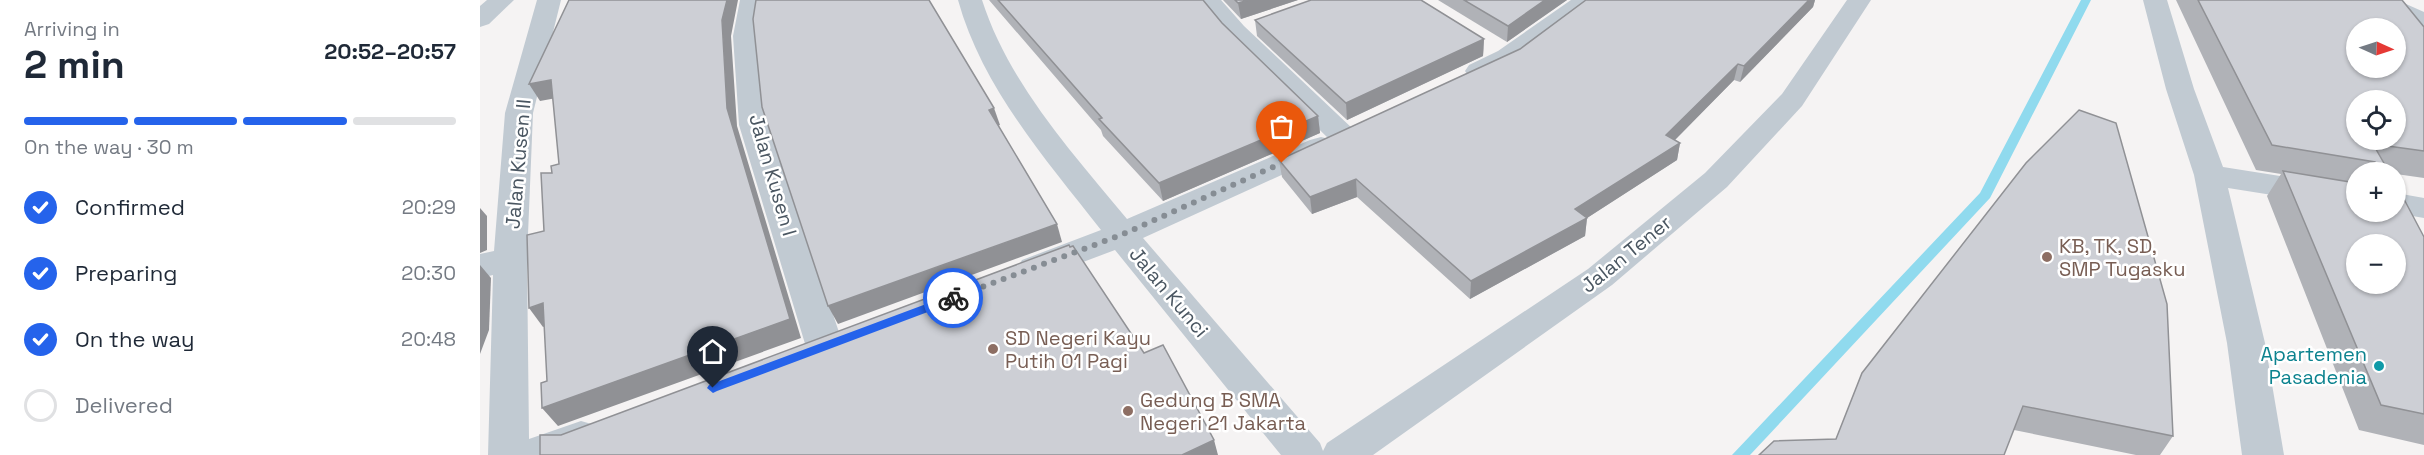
<!DOCTYPE html>
<html lang="en">
<head>
<meta charset="utf-8">
<style>
	:root { --surface:#fff; --page:#f6f6f7; --text:#1f2937; --muted:#747a83; --line:#e0e1e3; --accent:#2563eb }
	body { margin:0; font-family:"Space Grotesk",sans-serif; background:var(--page); color:var(--text); height:100vh; display:flex; flex-direction:column; font-size:22px; white-space:nowrap }
	* { box-sizing:border-box; margin:0 }
	p { font-size:20px; color:var(--muted) }
	.icon { flex:none; width:33px; height:33px; fill:none; stroke:currentColor; stroke-width:2; stroke-linecap:round; stroke-linejoin:round }
	.map { position:relative; flex:1; overflow:hidden }
	.details { display:flex; flex-direction:column; background:var(--surface); width:480px }
	.details>* { flex:none }
	.needle { width:39px; rotate:93deg }
	.fabs { position:absolute; left:1866px; top:18px; display:grid; gap:12px }
	.fabs a { display:grid; place-items:center; width:60px; height:60px; border-radius:50%; background:var(--surface); box-shadow:0 2px 4px #0004; font-size:30px }
	.pin { position:absolute; display:grid; place-items:center; width:51px; height:51px; color:#fff; margin:-62px -26px; border-radius:50% 50% 50% 0; rotate:-45deg; box-shadow:0 0 6px #0007 }
	.pin .icon { rotate:45deg }
	.courier { position:absolute; display:grid; place-items:center; width:60px; height:60px; margin:-30px; border:4px solid #2563eb; border-radius:50%; background:#fff; color:#222; box-shadow:0 2px 8px #0007 }
	.headline em { font-style:normal; font-weight:800 }
	.headline div { display:flex; flex-direction:column-reverse }
	.headline { display:flex; align-items:center; justify-content:space-between; height:102px; padding:0 24px }
	h1 { font-size:39px; font-weight:800; line-height:45px }
	.bar { display:grid; grid-template-columns:repeat(4,1fr); gap:9px 6px; align-content:center; height:72px; padding:0 24px }
	.bar i { height:8px; border-radius:4px; background:var(--line) }
	.bar .current { background:var(--accent) }
	.bar p { grid-column:span 4 }
	ol { padding:0 24px; list-style:none }
	li { display:flex; align-items:center; gap:18px; height:66px }
	li p { margin-inline-start:auto }
	li .icon { padding:6px; border-radius:50%; background:var(--accent); color:#fff; stroke-width:4 }
	li:last-child { color:var(--muted) }
	li i { width:33px; height:33px; border:3px solid var(--line); border-radius:50% }
	main { display:flex; flex:1; min-height:0 }
	.map>svg:first-child { display:block }
</style>
</head>
<body>
<main>
<section class="details">
<div class="headline"><div><h1>2 min</h1><p>Arriving in</p></div><em>20:52–20:57</em></div>
<div class="bar"><i class="current"></i><i class="current"></i><i class="current"></i><i></i><p>On the way · 30 m</p></div>
<ol>
<li><svg class="icon" aria-label="check" viewBox="0 0 24 24"><path d="M5 12l5 5 9-10"/></svg>Confirmed<p>20:29</p></li>
<li><svg class="icon" aria-label="check" viewBox="0 0 24 24"><path d="M5 12l5 5 9-10"/></svg>Preparing<p>20:30</p></li>
<li><svg class="icon" aria-label="check" viewBox="0 0 24 24"><path d="M5 12l5 5 9-10"/></svg>On the way<p>20:48</p></li>
<li><i></i>Delivered</li>
</ol>
</section>
<div class="map">
<svg width="1944" height="455" viewBox="0 0 1944 455">
	<rect width="100%" height="100%" fill="#f5f3f3"/>
	<g fill="none" stroke-linecap="round" stroke-linejoin="round">
		<path fill="#90daee" fill-rule="evenodd" d="M1601,0H1611L1510,198L1270,455H1252L1500,193Z"/>
		<g fill="#c1cad2" fill-rule="evenodd">
			<path d="M7,0H34L9,24L0,27V6Z"/>
			<path d="M57,0H81L53,113L47,259L49,439L101,421L115,425L121,437L115,449L98,455H8L13,275L0,278V254L14,251L25,113Z"/>
			<path d="M260,0H284L279,36L289,125L364,347L358,357L345,361L332,357L326,347L259,125L253,36Z"/>
			<path d="M478,0H502C529,84 592,152 647,219L830,140L841,137L849,139L746,38L716,0H741L764,26L874,130L878,136L874,142L863,145L854,143L856,146L852,152L663,238L840,443L843,451L847,443L1108,269L1225,173L1302,94L1367,0H1391L1322,106L1247,187L1132,285L893,455H801L635,250L566,276L554,280L542,276L537,268L542,260L621,230C566,160 502,87 478,0Z"/>
			<path d="M1091,0H1119L1116,5C1088,26 1023,85 989,77L985,71L989,65L1018,51Z"/>
			<path d="M1663,0H1687L1714,89L1743,167L1876,188V208L1748,188L1785,343L1804,455H1762L1747,343L1714,175L1686,89Z"/>
			<path d="M1884,0H1917L1944,12V29L1887,5Z"/>
			<path d="M1916,193L1944,198V218L1909,212H1916Z"/>
		</g>
	</g>
	<g fill="#b0b2b7">
		<path d="M509,0H723L742,23L838,116L840,133L683,201L623,136L621,130Z"/>
		<path d="M743,0H818L761,19Z"/>
		<path d="M958,0H1087L1027,42Z"/>
		<path d="M1106,0H1335L1333,7L1260,82L1254,80L1195,140L1200,143L1197,160L1107,218L1105,236L990,299L877,197L832,214L802,177L799,160L1040,49Z"/>
		<path d="M1696,0H1922L1944,27V178L1916,174V172H1876V212L1944,237V445L1879,430L1787,196L1801,174L1776,170Z"/>
		<path d="M775,20L1004,39L1003,56L867,120L777,36Z"/>
		<path d="M1382,373L1693,436L1680,455H1656L1534,430L1356,439Z"/>
	</g>
	<g fill="#909195">
		<path d="M247,0H258L251,36L257,126L321,338L78,426L62,408L247,108L242,20Z"/>
		<path d="M769,0H818L761,19L758,3Z"/>
		<path d="M1065,0H1087L1027,42L1028,26Z"/>
		<path d="M1329,0H1335L1333,7L1260,82L1264,66Z"/>
		<path d="M1004,39L1003,56L867,120L866,103Z"/>
		<path d="M1258,64L1254,80L1183,152L1186,135Z"/>
		<path d="M71,80L82,97L60,101L49,84Z"/>
		<path d="M514,108L520,125L515,127L509,110Z"/>
		<path d="M838,116L840,133L683,201L679,183Z"/>
		<path d="M1200,143L1197,160L1107,218L1105,236L990,299L991,281L1095,209Z"/>
		<path d="M876,179L877,197L832,214L830,197Z"/>
		<path d="M0,208L7,216V250L0,253Z"/>
		<path d="M577,224L582,242L358,324L348,306Z"/>
		<path d="M0,265L11,278L9,330L0,354Z"/>
		<path d="M63,303L78,322L63,327L49,308Z"/>
		<path d="M734,440L738,455H702Z"/>
	</g>
	<g fill="#cdcfd5" stroke="#909195" stroke-width="1.5" fill-rule="evenodd">
		<path d="M89,0H247L242,20L247,108L310,319L62,408L61,383L67,381L63,303L49,308L47,235L64,231L61,173H72L71,166L79,164L71,80L49,84Z"/>
		<path d="M276,0H449L514,108L509,110L577,224L348,306L282,107L273,19Z"/>
		<path d="M518,0H723L742,23L838,116L679,183L619,119L622,118Z"/>
		<path d="M755,0H769L758,3Z"/>
		<path d="M831,0H941L1004,39L866,103L775,20Z"/>
		<path d="M984,0H1065L1028,26Z"/>
		<path d="M1106,0H1329L1264,66L1258,64L1186,135L1200,143L1095,209L1107,218L991,281L876,179L830,197L799,160L1040,49Z"/>
		<path d="M1718,0H1922L1944,27V151L1893,144L1909,172H1896L1895,162L1792,145ZM1876,28H1916V68H1876ZM1876,100H1916V140H1876Z"/>
		<path d="M1599,110L1636,123L1687,304L1693,436L1543,406L1524,455H1279L1294,441L1356,439L1382,373L1546,163Z"/>
		<path d="M1803,171L1876,183V212H1916V184L1944,237V414L1901,405ZM1876,244H1916V284H1876Z"/>
		<path d="M589,245L590,247L593,246L664,353L683,345L734,440L702,455H60V435H81Z"/>
	</g>
	<path fill="#2563eb" d="M473,294L477,295V301L237,391L233,393L227,388L229,385Z"/>
	<g fill="none" stroke-linecap="round" stroke-linejoin="round">
		<path stroke="#868d94" stroke-width="6" stroke-dasharray="0 10.8" d="M473,298L641,235L802,163"/>
	</g>
	<g fill="#8d6e63" stroke="#fff" stroke-width="2">
		<circle cx="1567" cy="257" r="6"/>
		<circle cx="513" cy="349" r="6"/>
		<circle cx="648" cy="411" r="6"/>
	</g>
	<circle fill="#0f9aa8" stroke="#fff" stroke-width="2" cx="1899" cy="366" r="6"/>
	<g text-anchor="middle" stroke-width="5" stroke-linejoin="round" paint-order="stroke">
		<g font-size="20" fill="#4a5661" stroke="#fff">
			<text transform="translate(38 164) rotate(-85)" y="7">Jalan Kusen II</text>
			<text transform="translate(293 175) rotate(74)" y="7">Jalan Kusen I</text>
			<text transform="translate(1146 254) rotate(-39)" y="7">Jalan Tener</text>
			<text transform="translate(689 292) rotate(50)" y="7">Jalan Kunci</text>
		</g>
		<g font-size="20" fill="#785e54" stroke="#fff" text-anchor="start">
			<text x="1579" y="253">KB, TK, SD,<tspan x="1579" dy="23">SMP Tugasku</tspan></text>
			<text x="525" y="345">SD Negeri Kayu<tspan x="525" dy="23">Putih 01 Pagi</tspan></text>
			<text x="660" y="407">Gedung B SMA<tspan x="660" dy="23">Negeri 21 Jakarta</tspan></text>
		</g>
		<g font-size="20" fill="#0d838f" stroke="#fff" text-anchor="end">
			<text x="1887" y="361">Apartemen<tspan x="1887" dy="23">Pasadenia</tspan></text>
		</g>
	</g>
</svg>
<div class="fabs">
<a><svg class="needle" viewBox="-14 -14 28 28"><path d="M0-13l5 13h-10z" fill="#e53935"/><path d="M0 13l5-13h-10z" fill="#747a83"/></svg></a>
<a><svg class="icon" aria-label="locate" viewBox="0 0 24 24"><circle cx="12" cy="12" r="6"/><path d="M12 2v4M12 18v4M2 12h4M18 12h4"/></svg></a>
<a>+</a>
<a>−</a>
</div>
<div class="pin" style="left:802px;top:163px;background:#ea580c"><svg class="icon" aria-label="bag" viewBox="0 0 24 24"><path d="M5 8h14l-1 12H6zM9 8a3 3 0 0 1 6 0"/></svg></div>
<div class="pin" style="left:233px;top:388px;background:#1f2937"><svg class="icon" aria-label="home" viewBox="0 0 24 24"><path d="M3 11l9-7 9 7M6 9v11h12V9"/></svg></div>
<div class="courier" style="left:473px;top:298px"><svg class="icon" aria-label="bike" viewBox="0 0 24 24"><circle cx="6" cy="16" r="4"/><circle cx="18" cy="16" r="4"/><path d="M6 16l4-8h5l3 8M10 8l3 8H6M13 5h3"/></svg></div>
</div>
</main>
</body>
</html>
